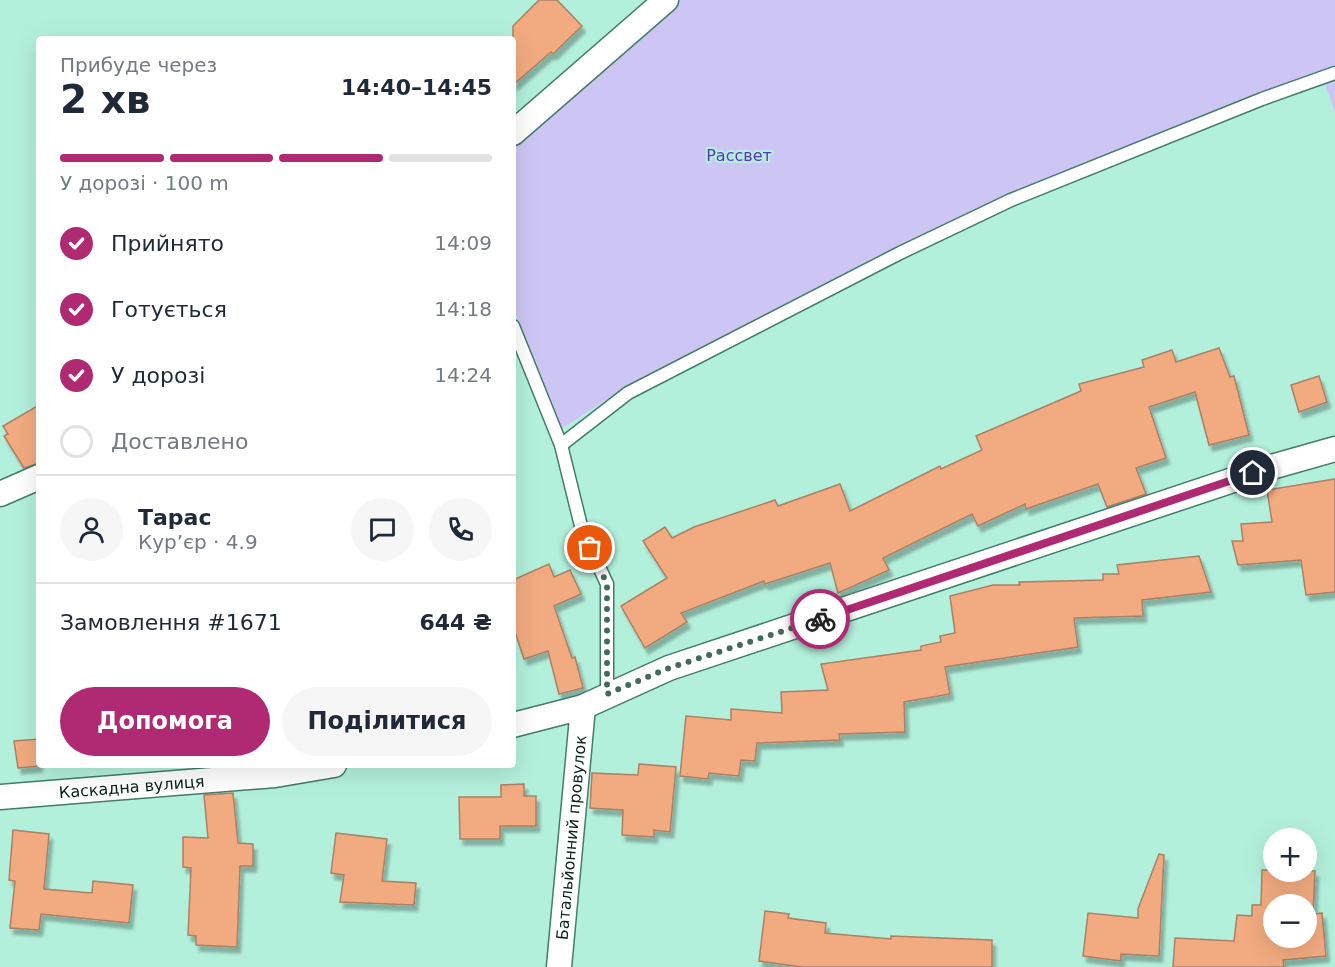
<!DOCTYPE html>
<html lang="uk">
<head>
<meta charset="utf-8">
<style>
	:root { --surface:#fff; --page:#f6f6f7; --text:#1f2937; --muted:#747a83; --line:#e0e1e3; --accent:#af2a72 }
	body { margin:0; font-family:"DejaVu Sans",sans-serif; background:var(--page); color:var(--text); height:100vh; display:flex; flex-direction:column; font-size:22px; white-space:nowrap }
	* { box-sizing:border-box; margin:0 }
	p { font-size:20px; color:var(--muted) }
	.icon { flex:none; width:33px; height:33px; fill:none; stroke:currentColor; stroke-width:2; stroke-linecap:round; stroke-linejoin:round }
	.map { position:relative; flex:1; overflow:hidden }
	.details { position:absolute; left:36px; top:36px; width:480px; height:732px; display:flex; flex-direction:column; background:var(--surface); border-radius:6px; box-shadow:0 6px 24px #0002 }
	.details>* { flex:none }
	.fabs { position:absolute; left:1263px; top:828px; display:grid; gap:12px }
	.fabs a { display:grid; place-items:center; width:54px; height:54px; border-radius:50%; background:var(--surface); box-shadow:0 6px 24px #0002; font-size:30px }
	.pin { position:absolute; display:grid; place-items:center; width:51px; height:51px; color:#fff; margin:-26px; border:3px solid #fff; border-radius:50%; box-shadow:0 2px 6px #0007 }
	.courier { position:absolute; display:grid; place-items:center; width:60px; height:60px; margin:-30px; border:4px solid #af2a72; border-radius:50%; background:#fff; color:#222; box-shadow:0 2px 8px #0007 }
	.head em { font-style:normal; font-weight:700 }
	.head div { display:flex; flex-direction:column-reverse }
	.head { display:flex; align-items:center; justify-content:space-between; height:102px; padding:0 24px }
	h1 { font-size:39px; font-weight:700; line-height:45px }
	.bar { display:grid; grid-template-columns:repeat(4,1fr); gap:9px 6px; align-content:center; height:72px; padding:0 24px }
	.bar i { height:8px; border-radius:4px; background:var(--line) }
	.bar .active { background:var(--accent) }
	.bar p { grid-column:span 4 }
	.line { display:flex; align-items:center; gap:15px; padding:0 24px; border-top:2px solid var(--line) }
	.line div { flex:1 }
	.round { display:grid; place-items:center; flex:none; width:63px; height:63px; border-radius:32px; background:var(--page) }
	ol { padding:0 24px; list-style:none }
	li { display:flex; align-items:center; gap:18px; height:66px }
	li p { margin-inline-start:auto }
	li .icon { padding:6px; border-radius:50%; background:var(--accent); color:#fff; stroke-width:4 }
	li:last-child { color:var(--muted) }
	li i { width:33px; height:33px; border:3px solid var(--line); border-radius:50% }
	.primary-button { display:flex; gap:12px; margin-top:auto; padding:12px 24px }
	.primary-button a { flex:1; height:69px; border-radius:36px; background:var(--accent); color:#fff; font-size:24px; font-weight:700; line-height:69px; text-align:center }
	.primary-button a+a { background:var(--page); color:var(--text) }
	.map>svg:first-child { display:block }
</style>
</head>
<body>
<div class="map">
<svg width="1335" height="967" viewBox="0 0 1335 967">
	<defs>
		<filter id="shadow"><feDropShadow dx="3.5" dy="6" stdDeviation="1.5" flood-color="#0004"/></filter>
	</defs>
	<rect width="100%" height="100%" fill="#b3f0dc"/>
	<g fill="#cdc6f4">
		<path d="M677,0H1335V67L1262,93L1008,194L897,248L627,386L560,430L513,307V146Z"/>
		<path d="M1335,77V113L1324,81Z"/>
	</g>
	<g fill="#f2ab80" stroke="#ac8065" stroke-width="1.5" fill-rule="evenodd" filter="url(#shadow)">
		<path d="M539,0H557L582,26L553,54L551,52L513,85V26Z"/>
		<path d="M1219,348L1230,377L1234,376L1249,435L1209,445L1195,392L1149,407L1166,458L1136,468L1146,494L1107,507L1098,484L1026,509L1025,504L978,526L972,514L883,558L889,570L838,593L830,563L765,584L764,581L681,613L687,622L645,648L621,606L667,578L643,541L665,527L672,538L694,527L775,500L778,506L840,484L850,511L940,466L941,469L982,450L976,436L1081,391L1079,384L1144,367L1142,360L1172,350L1176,362Z"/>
		<path d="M1319,376L1327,402L1299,412L1291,385Z"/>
		<path d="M39,405V463L24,468L4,436L8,434L3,426Z"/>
		<path d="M1335,479V592L1306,595L1301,560L1238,565L1232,541H1243L1241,524L1272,522L1267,490Z"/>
		<path d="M1199,556L1211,592L1142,600L1143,616L1074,618L1078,647L945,667L950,694L904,702L905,732L839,734L840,740L757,743L755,761L741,760L739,776L709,773L708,779L680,776L686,716L731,720V709L782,713L781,692L828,690L821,664L921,650V646L941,642L940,636L955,633L950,596L993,585H1020L1019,582L1103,580V574H1119L1117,565Z"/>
		<path d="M549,564L554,577L570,570L581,594L554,606L572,658L575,657L583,688L559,694L548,651L524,659L513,626V580Z"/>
		<path d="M39,739V766L18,768L14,741Z"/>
		<path d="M639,764L676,767L670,832L654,830V837L622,835L623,810L590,808L592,773L638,775Z"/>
		<path d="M524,784V796H536V826H500V839H460L459,797H501V785Z"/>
		<path d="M233,793L238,843L253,844V866H240L237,947L196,945V936L188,935L191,868L183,867V837L208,838L204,795Z"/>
		<path d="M13,830L49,834L44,889L92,893L93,881L133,885L129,923L41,914L39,930L10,928L15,881L9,880Z"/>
		<path d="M336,833L387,839L382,881L416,883L414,905L340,902L344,875L331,873Z"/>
		<path d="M1159,854L1164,855L1159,956L1121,954V961L1083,956L1088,913L1138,918V909Z"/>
		<path d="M1262,870L1315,871L1313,914L1322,913L1326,956L1283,960L1284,967H1173L1175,938L1234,941L1237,915L1252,916V905H1261ZM1274,904H1306V938H1274Z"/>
		<path d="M765,911L789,914L788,918L826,923L825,933L891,939V936L992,940V967H802L759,961Z"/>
	</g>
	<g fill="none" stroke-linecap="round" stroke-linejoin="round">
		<defs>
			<g id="service">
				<path d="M513,326L561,445L582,530L607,584V694"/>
				<path d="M561,445L628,393L900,253L1011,200L1262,99L1335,73"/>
			</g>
			<g id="minor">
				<path d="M513,133L666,0"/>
				<path d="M0,494L39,477"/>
				<path d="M513,725L583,707L669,668L1275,466L1335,449"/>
				<path id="s1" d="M0,797L275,775L334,765"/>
				<path id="s2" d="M559,967L583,707"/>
			</g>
		</defs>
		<use href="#service" stroke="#427c6b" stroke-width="15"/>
		<use href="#minor" stroke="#427c6b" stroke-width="27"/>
		<use href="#service" stroke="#fff" stroke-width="12"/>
		<use href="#minor" stroke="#fff" stroke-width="24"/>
	</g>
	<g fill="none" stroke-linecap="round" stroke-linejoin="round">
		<path stroke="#446a5f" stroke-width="6" stroke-dasharray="0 10.8" d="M590,548L607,584V694L669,668L820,619"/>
		<path stroke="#af2a72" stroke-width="8" d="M820,619L1253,473"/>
	</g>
	<g text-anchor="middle" stroke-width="4.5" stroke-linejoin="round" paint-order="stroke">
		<g font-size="16" fill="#6132ba" stroke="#b3f0dc">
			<text x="739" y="161">Рассвет</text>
		</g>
		<g font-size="16" fill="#09221b" stroke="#b3f0dc">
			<text dy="6" stroke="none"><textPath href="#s1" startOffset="132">Каскадна вулиця</textPath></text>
			<text dy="6" stroke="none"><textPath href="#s2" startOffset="130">Батальйонний провулок</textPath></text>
		</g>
	</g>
</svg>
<div class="fabs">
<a>+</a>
<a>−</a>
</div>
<div class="pin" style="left:590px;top:548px;background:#ea580c"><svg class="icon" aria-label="bag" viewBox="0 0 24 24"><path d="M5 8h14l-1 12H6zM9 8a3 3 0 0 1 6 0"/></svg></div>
<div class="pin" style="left:1253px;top:473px;background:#1f2937"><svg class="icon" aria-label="home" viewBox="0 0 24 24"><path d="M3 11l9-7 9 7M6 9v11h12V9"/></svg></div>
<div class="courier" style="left:820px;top:619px"><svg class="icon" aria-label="bike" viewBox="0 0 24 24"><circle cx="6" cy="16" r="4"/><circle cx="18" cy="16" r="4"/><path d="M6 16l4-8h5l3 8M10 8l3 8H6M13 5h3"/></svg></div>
<section class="details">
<div class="head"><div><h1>2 хв</h1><p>Прибуде через</p></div><em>14:40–14:45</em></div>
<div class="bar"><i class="active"></i><i class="active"></i><i class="active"></i><i></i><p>У дорозі · 100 m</p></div>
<ol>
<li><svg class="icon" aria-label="check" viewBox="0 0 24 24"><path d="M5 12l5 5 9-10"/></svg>Прийнято<p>14:09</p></li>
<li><svg class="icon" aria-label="check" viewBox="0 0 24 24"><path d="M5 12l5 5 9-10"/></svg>Готується<p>14:18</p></li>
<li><svg class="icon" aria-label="check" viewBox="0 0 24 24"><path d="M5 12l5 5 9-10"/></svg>У дорозі<p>14:24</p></li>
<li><i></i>Доставлено</li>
</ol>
<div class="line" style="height:108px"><a class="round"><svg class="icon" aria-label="person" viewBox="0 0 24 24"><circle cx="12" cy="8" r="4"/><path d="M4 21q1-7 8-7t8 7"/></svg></a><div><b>Тарас</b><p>Кур’єр · 4.9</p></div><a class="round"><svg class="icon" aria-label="chat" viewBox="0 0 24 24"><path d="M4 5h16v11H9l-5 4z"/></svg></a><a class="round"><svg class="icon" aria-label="phone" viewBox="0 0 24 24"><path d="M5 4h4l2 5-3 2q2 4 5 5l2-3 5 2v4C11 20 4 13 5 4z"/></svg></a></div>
<div class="line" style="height:78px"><div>Замовлення #1671</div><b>644 ₴</b></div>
<div class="primary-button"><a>Допомога</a><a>Поділитися</a></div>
</section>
</div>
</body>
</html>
